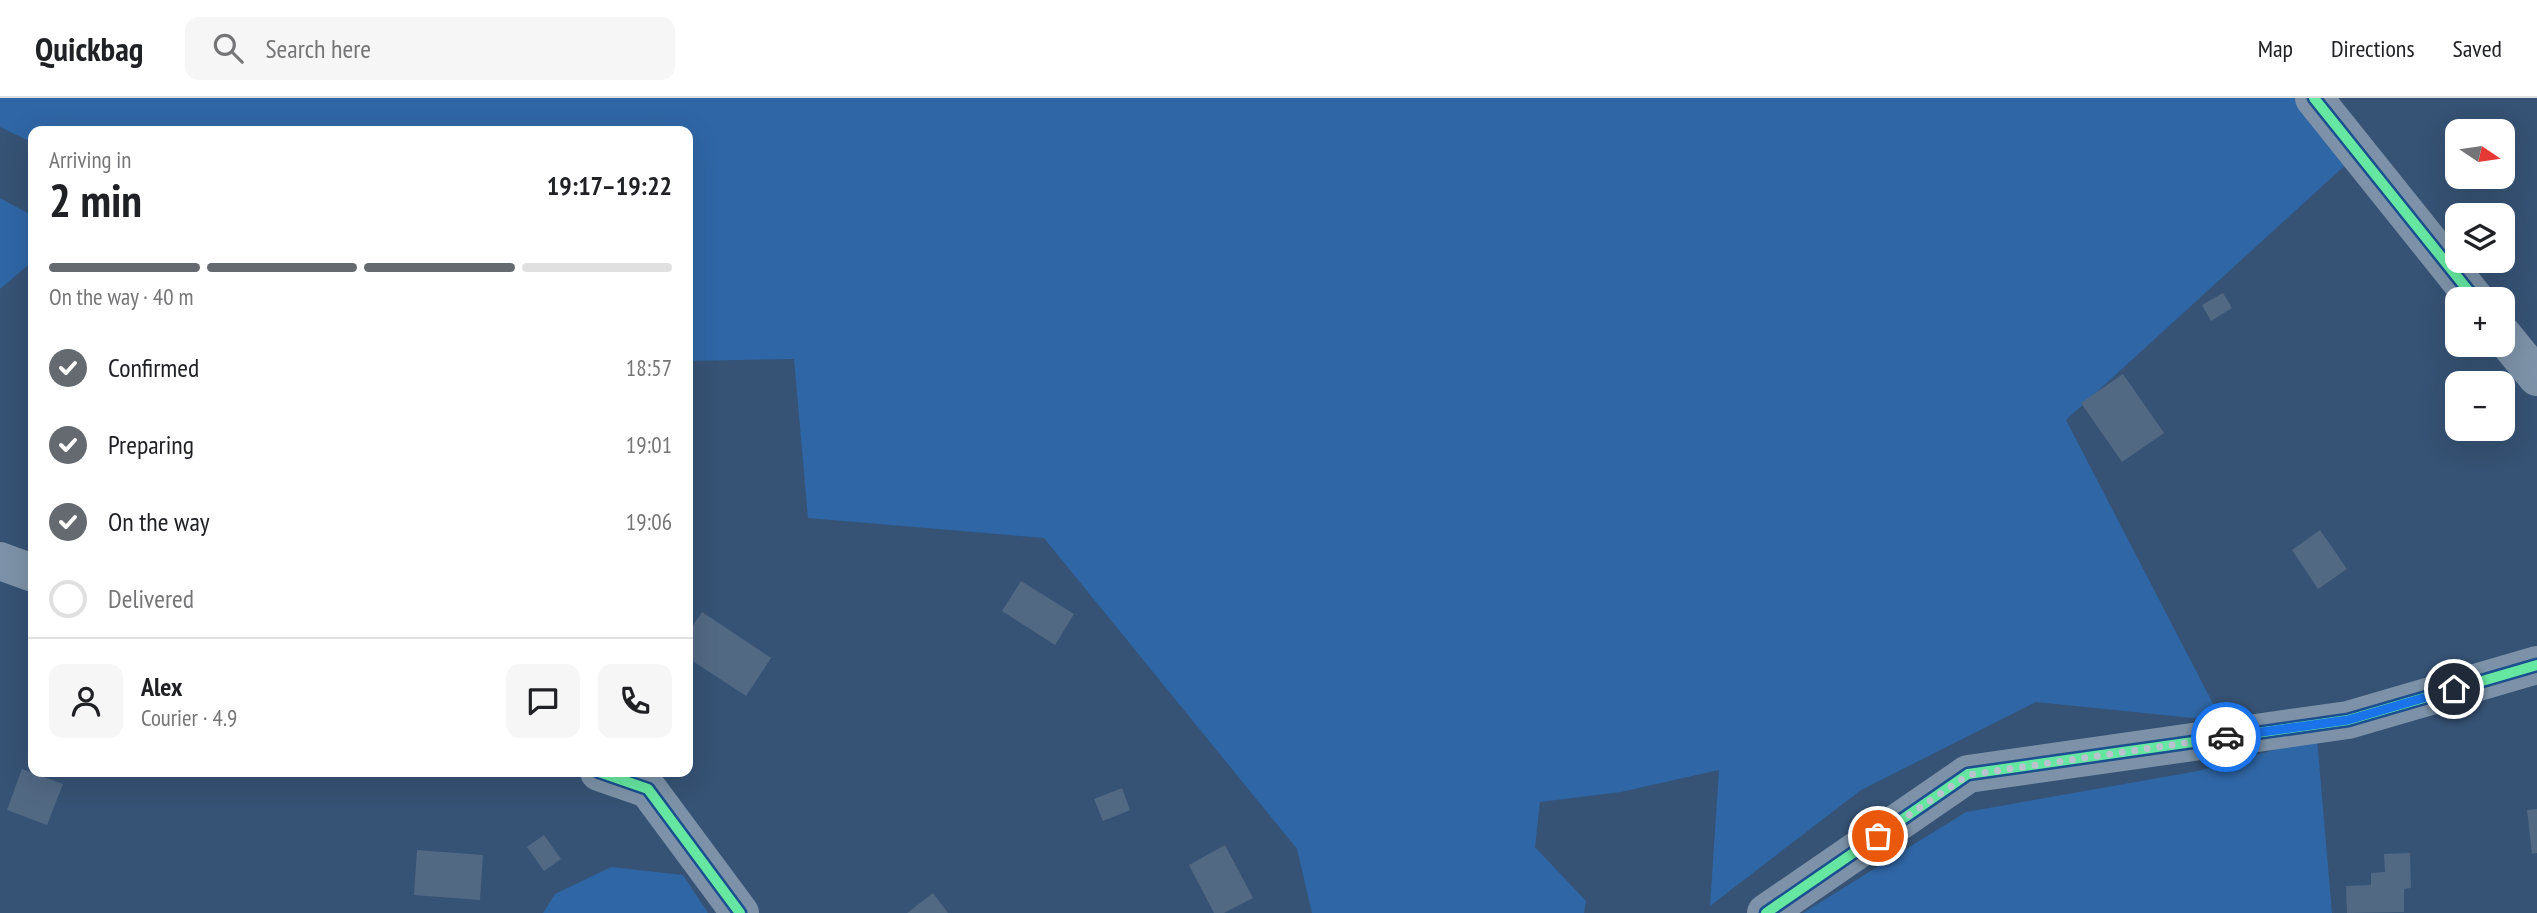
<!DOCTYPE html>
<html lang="en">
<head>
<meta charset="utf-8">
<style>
	:root { --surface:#fff; --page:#f6f6f6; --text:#202124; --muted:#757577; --line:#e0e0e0; --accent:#656970 }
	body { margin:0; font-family:"PT Sans Narrow",sans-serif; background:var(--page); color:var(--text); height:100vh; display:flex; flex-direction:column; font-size:26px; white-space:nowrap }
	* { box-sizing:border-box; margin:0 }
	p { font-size:23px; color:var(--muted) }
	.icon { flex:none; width:38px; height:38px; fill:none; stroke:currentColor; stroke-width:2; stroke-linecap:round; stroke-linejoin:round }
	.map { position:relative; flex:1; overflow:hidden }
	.panel { position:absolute; left:28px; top:28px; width:665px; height:651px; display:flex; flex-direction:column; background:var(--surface); border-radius:14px; box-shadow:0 7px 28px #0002 }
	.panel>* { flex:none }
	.needle { width:46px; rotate:103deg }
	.tools { position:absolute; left:2445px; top:21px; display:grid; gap:14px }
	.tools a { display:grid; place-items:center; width:70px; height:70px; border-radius:14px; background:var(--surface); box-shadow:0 7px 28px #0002; font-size:35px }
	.pin { position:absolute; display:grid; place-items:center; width:60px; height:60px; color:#fff; margin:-30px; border:4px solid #fff; border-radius:50%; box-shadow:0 2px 7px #0007 }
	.courier { position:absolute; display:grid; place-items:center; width:70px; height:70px; margin:-35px; border:5px solid #1a73e8; border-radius:50%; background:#fff; color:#222; box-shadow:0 2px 9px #0007 }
	.headline em { font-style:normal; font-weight:800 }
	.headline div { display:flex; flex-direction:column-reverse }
	.headline { display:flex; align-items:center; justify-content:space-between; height:119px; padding:0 21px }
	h1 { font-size:46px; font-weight:800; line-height:52px }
	.bar { display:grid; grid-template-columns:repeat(4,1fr); gap:10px 7px; align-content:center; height:84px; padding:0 21px }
	.bar i { height:9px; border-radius:5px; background:var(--line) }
	.bar .current { background:var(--accent) }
	.bar p { grid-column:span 4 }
	.line { display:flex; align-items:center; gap:18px; padding:0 21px; border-top:2px solid var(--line) }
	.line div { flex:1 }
	.round { display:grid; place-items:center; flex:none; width:74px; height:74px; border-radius:14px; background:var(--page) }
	ol { padding:0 21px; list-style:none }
	li { display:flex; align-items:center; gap:21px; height:77px }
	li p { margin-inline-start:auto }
	li .icon { padding:7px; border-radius:50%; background:var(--accent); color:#fff; stroke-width:4 }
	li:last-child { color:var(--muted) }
	li i { width:38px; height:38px; border:4px solid var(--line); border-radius:50% }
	header { display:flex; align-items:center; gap:42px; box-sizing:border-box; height:98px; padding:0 35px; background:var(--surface); border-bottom:2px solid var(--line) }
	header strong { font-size:33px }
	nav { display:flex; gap:38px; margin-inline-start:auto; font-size:24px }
	.search { width:490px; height:63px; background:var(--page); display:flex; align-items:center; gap:18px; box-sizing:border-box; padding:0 24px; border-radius:14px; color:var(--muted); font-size:26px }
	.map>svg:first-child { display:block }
</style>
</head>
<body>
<header>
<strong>Quickbag</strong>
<div class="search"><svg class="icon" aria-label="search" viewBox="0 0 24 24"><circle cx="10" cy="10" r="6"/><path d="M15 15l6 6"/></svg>Search here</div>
<nav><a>Map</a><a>Directions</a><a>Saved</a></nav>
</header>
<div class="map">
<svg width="2537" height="815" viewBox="0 0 2537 815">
	<rect width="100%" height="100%" fill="#365274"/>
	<g fill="#2f66a5">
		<path d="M0,0H2295L2352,61L2066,322L2222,623L2036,604L1861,692L1710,808L1719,672L1621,694L1540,704L1535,749L1586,803L1584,815H1312L1297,751L1044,440L808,420L794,261L688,263V33H33V45L0,29Z"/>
		<path d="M0,100L33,118V163L0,191Z"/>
		<path d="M2317,640L2332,815H1803L1966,714L2198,673Z"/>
		<path d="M611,769L683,777L708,815H543L555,796Z"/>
	</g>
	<g fill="#526984">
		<path d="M2223,195L2232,210L2211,223L2202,207Z"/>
		<path d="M2123,276L2164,335L2122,364L2081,305Z"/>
		<path d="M2320,432L2347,471L2318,491L2292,452Z"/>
		<path d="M1021,483L1074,516L1055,547L1002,513Z"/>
		<path d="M702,514L771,560L746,598L688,560V535Z"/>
		<path d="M22,671L63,686L47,727L7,712Z"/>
		<path d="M1122,690L1130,712L1103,723L1094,701Z"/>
		<path d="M2537,711V755L2532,756L2527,712Z"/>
		<path d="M544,737L561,761L544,773L527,749Z"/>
		<path d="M1225,747L1253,800L1224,815H1214L1189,767Z"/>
		<path d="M417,752L483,757L480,802L414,797Z"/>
		<path d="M2410,755L2411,790L2404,791V814L2347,815L2346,788L2371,787V775L2385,774L2384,756Z"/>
		<path d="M933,795L948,815H907Z"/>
	</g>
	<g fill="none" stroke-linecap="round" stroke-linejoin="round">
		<g stroke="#7d92a8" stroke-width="38">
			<path d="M2314,0L2475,201"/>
			<path d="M2502,236L2537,279"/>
			<path d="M0,463L33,475"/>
			<path d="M599,674L648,691L740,815"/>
			<path d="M1766,815L1968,676L2348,622L2537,567"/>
		</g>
		<defs>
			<g id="cycleway">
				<path d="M2314,0L2475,201"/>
				<path d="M599,674L648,691L740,815"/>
				<path d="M1766,815L1968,676L2348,622L2537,567"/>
			</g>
		</defs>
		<use href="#cycleway" stroke="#1b4f8f" stroke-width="15"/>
		<use href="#cycleway" stroke="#66e7a1" stroke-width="10"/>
	</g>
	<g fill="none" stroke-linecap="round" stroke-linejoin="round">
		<path stroke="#b9c2ce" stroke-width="7" stroke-dasharray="0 12.6" d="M1878,738L1968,677L2226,639"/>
		<path stroke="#1a73e8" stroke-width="9" d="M2226,639L2348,622L2454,591"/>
	</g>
</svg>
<div class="tools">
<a><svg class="needle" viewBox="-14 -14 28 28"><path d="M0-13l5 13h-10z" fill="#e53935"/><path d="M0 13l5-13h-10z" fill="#757577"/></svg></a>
<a><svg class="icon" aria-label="layers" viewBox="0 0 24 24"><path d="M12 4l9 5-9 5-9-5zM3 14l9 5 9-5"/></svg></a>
<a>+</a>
<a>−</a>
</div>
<div class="pin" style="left:1878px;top:738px;background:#ea580c"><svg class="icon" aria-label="bag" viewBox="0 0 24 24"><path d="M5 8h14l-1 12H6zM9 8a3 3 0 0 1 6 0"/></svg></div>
<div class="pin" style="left:2454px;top:591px;background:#1f2937"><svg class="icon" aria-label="home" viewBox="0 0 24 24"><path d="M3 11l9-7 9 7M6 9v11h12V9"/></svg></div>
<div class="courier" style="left:2226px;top:639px"><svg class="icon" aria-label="car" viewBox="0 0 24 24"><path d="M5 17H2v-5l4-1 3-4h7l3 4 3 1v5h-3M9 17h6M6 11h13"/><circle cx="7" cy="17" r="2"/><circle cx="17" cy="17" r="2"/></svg></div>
<section class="panel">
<div class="headline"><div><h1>2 min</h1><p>Arriving in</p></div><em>19:17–19:22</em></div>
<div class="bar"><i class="current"></i><i class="current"></i><i class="current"></i><i></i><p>On the way · 40 m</p></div>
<ol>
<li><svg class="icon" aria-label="check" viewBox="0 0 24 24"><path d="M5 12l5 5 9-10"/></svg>Confirmed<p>18:57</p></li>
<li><svg class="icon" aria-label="check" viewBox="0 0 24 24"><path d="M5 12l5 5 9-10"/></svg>Preparing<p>19:01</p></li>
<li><svg class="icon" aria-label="check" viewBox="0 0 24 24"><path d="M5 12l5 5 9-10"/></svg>On the way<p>19:06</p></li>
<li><i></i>Delivered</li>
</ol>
<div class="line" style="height:126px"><a class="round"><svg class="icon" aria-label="person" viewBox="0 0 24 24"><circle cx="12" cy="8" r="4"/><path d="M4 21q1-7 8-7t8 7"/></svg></a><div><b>Alex</b><p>Courier · 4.9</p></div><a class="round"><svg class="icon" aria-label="chat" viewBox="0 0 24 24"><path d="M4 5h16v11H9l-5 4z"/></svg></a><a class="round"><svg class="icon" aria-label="phone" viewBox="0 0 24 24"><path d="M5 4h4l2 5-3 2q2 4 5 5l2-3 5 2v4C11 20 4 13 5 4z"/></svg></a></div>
</section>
</div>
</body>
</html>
